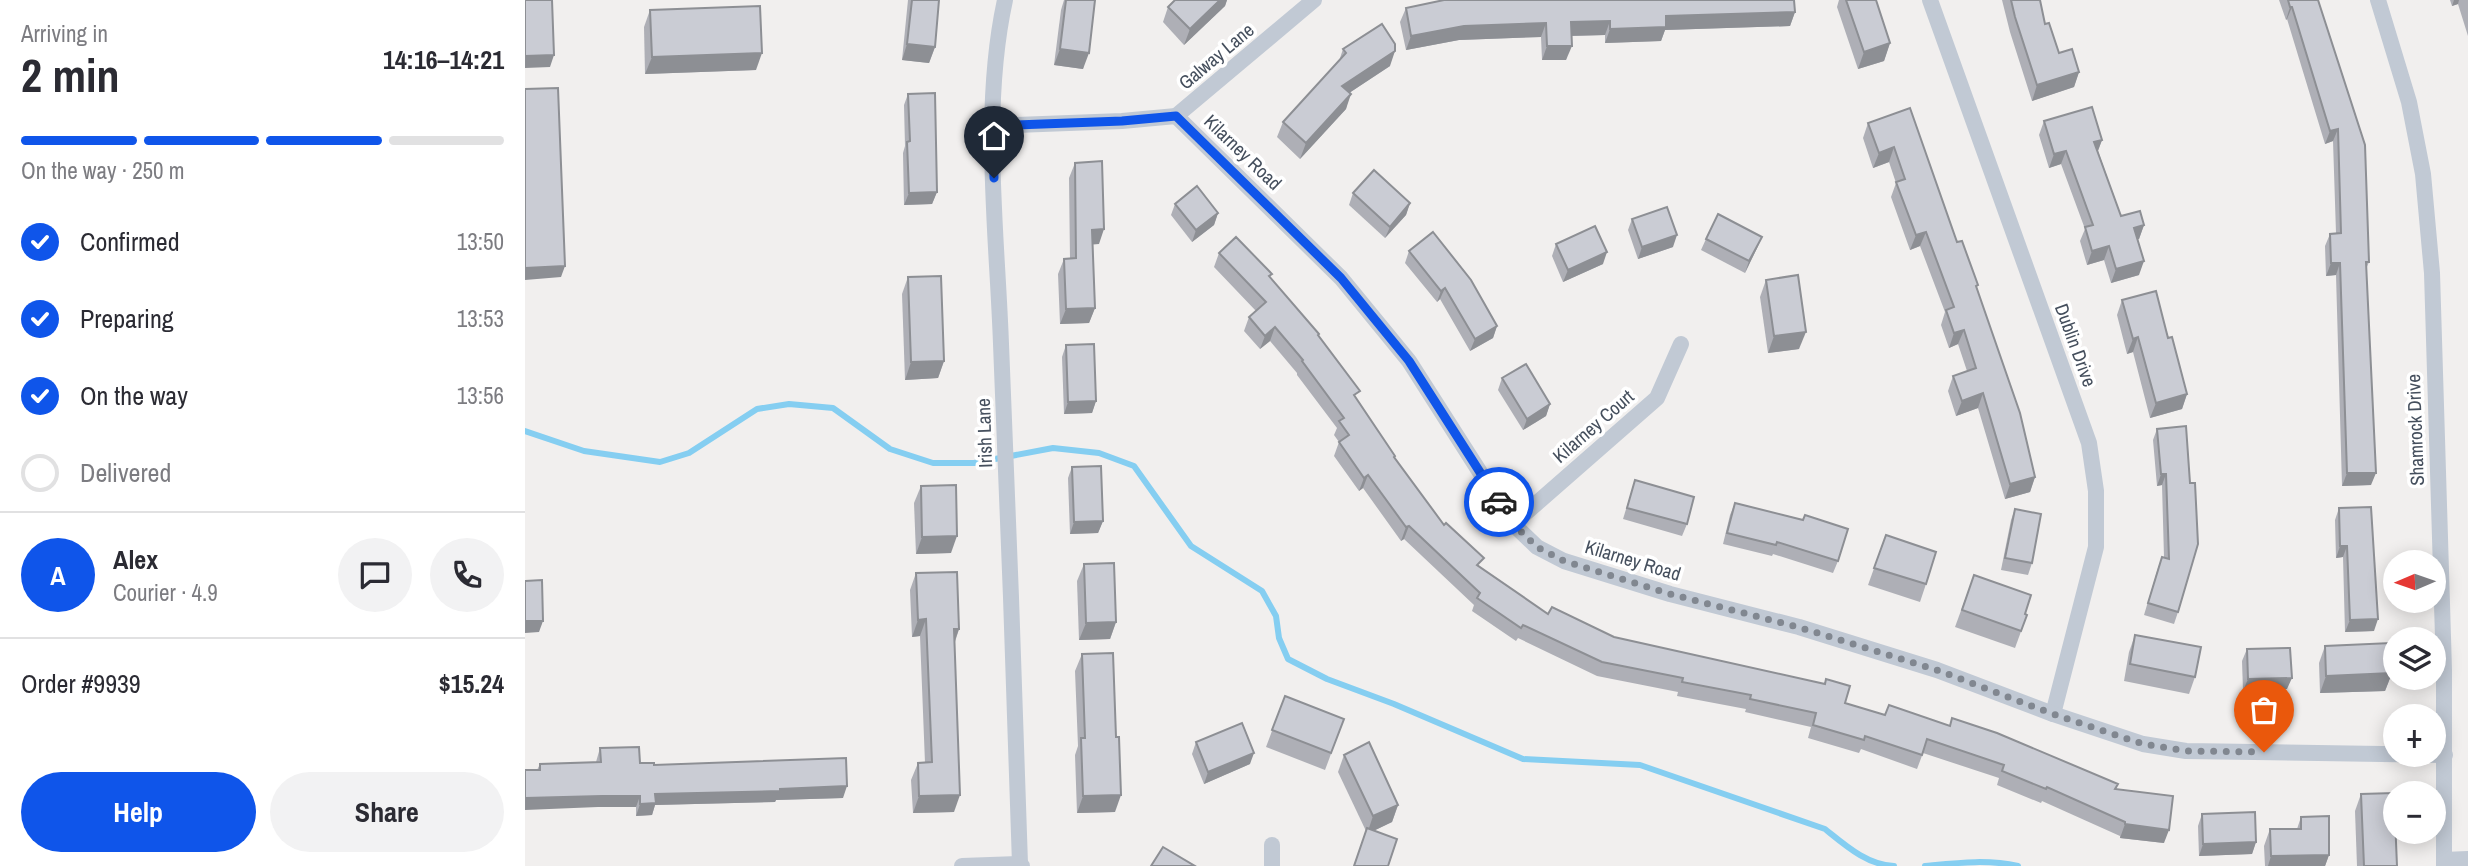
<!DOCTYPE html>
<html lang="en">
<head>
<meta charset="utf-8">
<style>
	:root { --surface:#fff; --page:#f2f2f3; --text:#2b2b33; --muted:#7c7c81; --line:#e1e1e2; --accent:#0f55ea }
	body { margin:0; font-family:"Archivo Narrow",sans-serif; background:var(--page); color:var(--text); height:100vh; display:flex; flex-direction:column; font-size:26px; white-space:nowrap }
	* { box-sizing:border-box; margin:0 }
	p { font-size:23px; color:var(--muted) }
	.icon { flex:none; width:38px; height:38px; fill:none; stroke:currentColor; stroke-width:2; stroke-linecap:round; stroke-linejoin:round }
	.map { position:relative; flex:1; overflow:hidden }
	.details { display:flex; flex-direction:column; background:var(--surface); width:525px }
	.details>* { flex:none }
	.needle { width:46px; rotate:268deg }
	.controls { position:absolute; left:1858px; top:550px; display:grid; gap:14px }
	.controls a { display:grid; place-items:center; width:63px; height:63px; border-radius:50%; background:var(--surface); box-shadow:0 4px 18px #0003; font-size:35px }
	.pin { position:absolute; display:grid; place-items:center; width:60px; height:60px; color:#fff; margin:-72px -30px; border-radius:50% 50% 50% 0; rotate:-45deg; box-shadow:0 0 7px #0007 }
	.pin .icon { rotate:45deg }
	.courier { position:absolute; display:grid; place-items:center; width:70px; height:70px; margin:-35px; border:5px solid #0f55ea; border-radius:50%; background:#fff; color:#222; box-shadow:0 2px 9px #0007 }
	.overview em { font-style:normal; font-weight:700 }
	.overview div { display:flex; flex-direction:column-reverse }
	.overview { display:flex; align-items:center; justify-content:space-between; height:119px; padding:0 21px }
	h1 { font-size:46px; font-weight:700; line-height:52px }
	.bar { display:grid; grid-template-columns:repeat(4,1fr); gap:10px 7px; align-content:center; height:84px; padding:0 21px }
	.bar i { height:9px; border-radius:5px; background:var(--line) }
	.bar .current { background:var(--accent) }
	.bar p { grid-column:span 4 }
	.line { display:flex; align-items:center; gap:18px; padding:0 21px; border-top:2px solid var(--line) }
	.line div { flex:1 }
	.round { display:grid; place-items:center; flex:none; width:74px; height:74px; border-radius:37px; background:var(--page) }
	ol { padding:0 21px; list-style:none }
	li { display:flex; align-items:center; gap:21px; height:77px }
	li p { margin-inline-start:auto }
	li .icon { padding:7px; border-radius:50%; background:var(--accent); color:#fff; stroke-width:4 }
	li:last-child { color:var(--muted) }
	li i { width:38px; height:38px; border:4px solid var(--line); border-radius:50% }
	.button { display:flex; gap:14px; margin-top:auto; padding:14px 21px }
	.button a { flex:1; height:80px; border-radius:42px; background:var(--accent); color:#fff; font-size:28px; font-weight:700; line-height:80px; text-align:center }
	.button a+a { background:var(--page); color:var(--text) }
	main { display:flex; flex:1; min-height:0 }
	.map>svg:first-child { display:block }
</style>
</head>
<body>
<main>
<section class="details">
<div class="overview"><div><h1>2 min</h1><p>Arriving in</p></div><em>14:16–14:21</em></div>
<div class="bar"><i class="current"></i><i class="current"></i><i class="current"></i><i></i><p>On the way · 250 m</p></div>
<ol>
<li><svg class="icon" aria-label="check" viewBox="0 0 24 24"><path d="M5 12l5 5 9-10"/></svg>Confirmed<p>13:50</p></li>
<li><svg class="icon" aria-label="check" viewBox="0 0 24 24"><path d="M5 12l5 5 9-10"/></svg>Preparing<p>13:53</p></li>
<li><svg class="icon" aria-label="check" viewBox="0 0 24 24"><path d="M5 12l5 5 9-10"/></svg>On the way<p>13:56</p></li>
<li><i></i>Delivered</li>
</ol>
<div class="line" style="height:126px"><b class="round" style="background:var(--accent);color:#fff">A</b><div><b>Alex</b><p>Courier · 4.9</p></div><a class="round"><svg class="icon" aria-label="chat" viewBox="0 0 24 24"><path d="M4 5h16v11H9l-5 4z"/></svg></a><a class="round"><svg class="icon" aria-label="phone" viewBox="0 0 24 24"><path d="M5 4h4l2 5-3 2q2 4 5 5l2-3 5 2v4C11 20 4 13 5 4z"/></svg></a></div>
<div class="line" style="height:91px"><div>Order #9939</div><b>$15.24</b></div>
<div class="button"><a>Help</a><a>Share</a></div>
</section>
<div class="map">
<svg width="1943" height="866" viewBox="0 0 1943 866">
	<rect width="100%" height="100%" fill="#f1efee"/>
	<g fill="none" stroke-linecap="round" stroke-linejoin="round">
		<g stroke="#85cef1" stroke-width="6">
			<path d="M0,431L59,451L135,462L164,453L232,409L264,404L308,408L365,449L408,463H449L528,448L574,453L609,466L666,546L737,591L751,616L754,638L763,659L802,679L869,704L998,759L1115,765L1300,829C1320,845 1342,865 1369,866"/>
			<path d="M1400,866C1431,863 1462,859 1493,866"/>
		</g>
		<g stroke="#c1c9d4" stroke-width="16">
			<path d="M480,0C456,110 472,232 476,344C483,517 490,691 495,864"/>
			<path d="M1405,0L1564,443L1571,491V547L1528,714"/>
			<path d="M1853,0L1884,102L1898,174L1907,273L1919,670V866"/>
			<path d="M651,116L789,0"/>
			<path d="M467,126L597,121L651,116L816,278L884,361L988,524L1012,547L1039,561L1145,594L1274,627L1412,670L1528,714L1618,744L1661,751L1920,755"/>
			<path d="M988,524L1132,398L1156,344"/>
			<path d="M1919,860L1943,859"/>
			<path d="M437,866L495,864L497,866"/>
			<path d="M747,866V845"/>
		</g>
	</g>
	<g fill="#aeafb6">
		<path d="M383,0H414L410,47L404,63L377,60Z"/>
		<path d="M539,0H570L558,69L529,65L536,10Z"/>
		<path d="M650,0H702L700,6L659,45L638,22L643,7Z"/>
		<path d="M1314,0H1351L1365,43L1359,61L1333,69L1312,7Z"/>
		<path d="M1477,0H1515L1520,24L1534,53L1554,72L1549,87L1507,101L1485,32Z"/>
		<path d="M1754,0H1793L1844,262L1841,269L1846,485L1817,486L1811,275L1801,276L1800,246L1805,234L1811,233L1808,141L1800,144L1762,19L1761,20Z"/>
		<path d="M1925,0H1943V36L1933,4L1927,6Z"/>
		<path d="M881,8L1270,12L1265,26L1140,30L1136,41L1080,43V35L1046,36L1041,60H1017L1016,37L934,40L881,50L875,22Z"/>
		<path d="M125,10L231,70L120,74L119,27Z"/>
		<path d="M818,49L865,66L824,93L821,109L775,159L752,137L758,122L814,61Z"/>
		<path d="M383,94L412,192L407,204L379,205L378,153L380,146L379,105Z"/>
		<path d="M1385,108L1432,242L1452,288L1510,477L1505,492L1480,499L1453,408L1431,416L1423,391L1428,376L1442,371L1433,344L1424,348L1416,325L1420,312L1395,246L1385,250L1366,197L1371,183L1364,162L1348,168L1338,138L1343,123Z"/>
		<path d="M1519,121L1577,140L1573,151L1596,216L1619,225L1614,239H1613L1614,275L1586,283L1579,260L1562,265L1555,241L1560,229L1536,164L1524,168L1514,135Z"/>
		<path d="M550,163L574,244H568L570,308L564,323L535,324L533,274L539,259H545L544,178Z"/>
		<path d="M828,193L885,203L881,215L860,238L824,205Z"/>
		<path d="M650,204L693,213L689,225L667,242L646,215Z"/>
		<path d="M1107,219L1148,247L1113,259L1103,230Z"/>
		<path d="M1237,237L1232,248L1220,273L1176,250L1181,239Z"/>
		<path d="M1031,244L1078,264L1038,282L1027,256Z"/>
		<path d="M884,251L972,326L968,338L945,351L915,299L912,302L880,263Z"/>
		<path d="M694,253L745,277L794,334L793,336L832,400L870,456L869,458L919,525L955,567L1023,614L1089,637L1320,703L1591,789L1639,843L1595,838V836L1517,801L1516,803L1472,785L1474,778L1398,753L1392,769L1336,749L1334,753L1283,738L1286,727L1220,712L1221,709L1152,696L1153,692L1072,676L993,638L991,641L947,611L949,605L879,539L876,541L838,488L834,491L809,456L814,442L809,435L812,428L772,375V373L745,341L735,349L719,331L724,317L731,311L689,267Z"/>
		<path d="M383,277L419,361L413,378L380,380L377,294Z"/>
		<path d="M1241,280L1274,349L1243,353L1235,297Z"/>
		<path d="M1597,300L1643,338L1662,394L1657,409L1625,418L1608,352L1602,354L1592,315Z"/>
		<path d="M541,345L571,401L567,413L539,414L537,357Z"/>
		<path d="M977,378L1025,404L1021,416L998,430L973,390Z"/>
		<path d="M1661,426L1653,612L1649,624L1619,615L1633,568L1637,557H1639L1637,485L1632,486L1628,440L1632,429Z"/>
		<path d="M547,467L578,521L573,533L545,534L543,478Z"/>
		<path d="M1110,480L1162,524L1157,536L1098,519Z"/>
		<path d="M396,486L426,553L391,554L389,503Z"/>
		<path d="M1210,503L1278,520L1313,561L1308,573L1248,554L1247,556L1198,544L1205,515Z"/>
		<path d="M1814,508L1849,631L1820,632L1818,557L1811,558L1810,520Z"/>
		<path d="M1490,509L1507,563L1503,575L1476,570L1486,520Z"/>
		<path d="M1361,535L1401,584L1395,602L1343,585Z"/>
		<path d="M559,564L591,622L585,639L554,640L552,581Z"/>
		<path d="M391,573L434,629L430,642L429,812L388,813L386,780L393,763H400L395,636L387,637L385,590Z"/>
		<path d="M1449,575L1502,615L1490,648L1430,627Z"/>
		<path d="M1610,635L1670,677L1664,694L1599,681L1604,652Z"/>
		<path d="M1800,646L1867,673L1860,691L1795,693L1794,663Z"/>
		<path d="M1722,649L1762,689L1718,691L1717,661Z"/>
		<path d="M557,654L591,737L590,812L552,813L550,755L553,746L550,671Z"/>
		<path d="M760,696L819,719L800,770L741,747Z"/>
		<path d="M671,742L725,764L679,784L667,754Z"/>
		<path d="M75,748L115,763L318,798L251,800L250,802L130,805L127,815L111,816V807H73L12,770L15,764L71,762Z"/>
		<path d="M819,755L873,805L867,822L848,831H841L813,772Z"/>
		<path d="M1836,794L1872,866H1832L1830,811Z"/>
		<path d="M1677,814L1731,842L1727,854L1674,856L1673,826Z"/>
		<path d="M1776,817L1804,855L1800,866H1740L1739,846L1745,829H1772Z"/>
	</g>
	<g fill="#8d8f94">
		<path d="M695,0H702L700,6L659,45L665,29Z"/>
		<path d="M1929,0H1934L1933,4L1927,6Z"/>
		<path d="M1765,7H1767L1762,19L1761,20Z"/>
		<path d="M1270,12L1265,26L1140,30L1136,41L1080,43L1085,29L1141,16Z"/>
		<path d="M1085,21L1080,35L1041,36L1046,22Z"/>
		<path d="M1021,23L1016,37L934,40L881,50L886,36L939,26Z"/>
		<path d="M1365,43L1359,61L1333,69L1339,52Z"/>
		<path d="M382,44L410,47L404,63L377,60Z"/>
		<path d="M1022,46H1047L1041,60H1017Z"/>
		<path d="M535,49L564,53L558,69L529,65Z"/>
		<path d="M870,51L865,66L812,101L817,86Z"/>
		<path d="M237,53L231,70L120,74L127,57Z"/>
		<path d="M29,55L25,67L0,68V56Z"/>
		<path d="M1554,72L1549,87L1507,101L1512,85Z"/>
		<path d="M826,94L821,109L775,159L781,143Z"/>
		<path d="M1813,129L1808,141L1800,144L1805,131Z"/>
		<path d="M1577,140L1572,153L1569,142Z"/>
		<path d="M1369,147L1364,162L1348,168L1354,153Z"/>
		<path d="M1541,151L1536,164L1524,168L1529,154Z"/>
		<path d="M412,192L407,204L379,205L384,193Z"/>
		<path d="M885,203L881,215L860,238L865,227Z"/>
		<path d="M693,213L689,225L667,242L671,230Z"/>
		<path d="M1619,225L1614,239L1604,242L1609,228Z"/>
		<path d="M579,229L574,244L562,245L567,230Z"/>
		<path d="M1401,232L1395,246L1385,250L1391,235Z"/>
		<path d="M1152,235L1148,247L1113,259L1117,247Z"/>
		<path d="M1237,237L1232,248L1220,273L1224,261Z"/>
		<path d="M1584,246L1579,260L1562,265L1567,251Z"/>
		<path d="M1082,252L1078,264L1038,282L1043,270Z"/>
		<path d="M1619,261L1614,275L1586,283L1591,269Z"/>
		<path d="M1806,263H1815L1811,275L1801,276Z"/>
		<path d="M40,266L36,277L0,280V268Z"/>
		<path d="M920,288L915,299L912,302L916,291Z"/>
		<path d="M570,308L564,323L535,324L541,309Z"/>
		<path d="M972,326L968,338L945,351L950,339Z"/>
		<path d="M750,327L745,341L735,349L740,336Z"/>
		<path d="M1439,330L1433,344L1424,348L1429,333Z"/>
		<path d="M1281,332L1274,349L1243,353L1249,336Z"/>
		<path d="M1613,337L1608,352L1602,354L1608,339Z"/>
		<path d="M419,361L413,378L380,380L386,362Z"/>
		<path d="M1458,393L1453,408L1431,416L1437,401Z"/>
		<path d="M1662,394L1657,409L1625,418L1631,403Z"/>
		<path d="M571,401L567,413L539,414L543,402Z"/>
		<path d="M1025,404L1021,416L998,430L1002,419Z"/>
		<path d="M1822,473H1851L1846,485L1817,486Z"/>
		<path d="M1636,474H1641L1637,485L1632,486Z"/>
		<path d="M843,475L838,488L834,491L839,478Z"/>
		<path d="M1510,477L1505,492L1480,499L1485,484Z"/>
		<path d="M578,521L573,533L545,534L549,522Z"/>
		<path d="M884,526L879,539L876,541L881,527Z"/>
		<path d="M432,536L426,553L391,554L397,537Z"/>
		<path d="M1815,546H1822L1818,557L1811,558Z"/>
		<path d="M401,619L395,636L387,637L393,620Z"/>
		<path d="M1853,619L1849,631L1820,632L1825,620Z"/>
		<path d="M0,621H18L14,632L0,633Z"/>
		<path d="M591,622L585,639L554,640L561,623Z"/>
		<path d="M429,629H434L428,646Z"/>
		<path d="M1867,673L1860,691L1795,693L1801,676Z"/>
		<path d="M1767,678L1762,689L1718,691L1723,679Z"/>
		<path d="M729,753L725,764L679,784L683,772Z"/>
		<path d="M322,786L318,798L251,800L250,802L130,805L127,815L111,816L115,804L130,794Z"/>
		<path d="M435,795L429,812L388,813L394,796Z"/>
		<path d="M596,795L590,812L552,813L558,796Z"/>
		<path d="M77,796H115L111,807H73L0,810V798Z"/>
		<path d="M873,805L867,822L842,834L848,816Z"/>
		<path d="M1600,824L1644,830L1639,843L1595,838Z"/>
		<path d="M1731,842L1727,854L1674,856L1678,844Z"/>
		<path d="M1804,855L1800,866H1743L1746,856Z"/>
	</g>
	<g fill="#caccd4" stroke="#8d8f94" stroke-width="2">
		<path d="M0,0H27L29,55L0,56Z"/>
		<path d="M387,0H414L410,47L382,44Z"/>
		<path d="M541,0H570L564,53L535,49Z"/>
		<path d="M650,0H695L665,29L643,7Z"/>
		<path d="M919,0H1269L1270,12L1141,16V27L1085,29V21L1046,22L1047,46H1022L1021,23L939,26L886,36L881,8Z"/>
		<path d="M1321,0H1351L1365,43L1339,52Z"/>
		<path d="M1486,0H1515L1520,24L1524,23L1534,53L1547,49L1554,72L1512,85L1490,17Z"/>
		<path d="M1763,0H1793L1840,145L1844,262H1841L1851,473H1822L1815,263H1806L1805,234L1816,233L1813,129L1805,131L1767,7H1765Z"/>
		<path d="M235,6L237,53L127,57L125,10Z"/>
		<path d="M857,24L870,44V51L817,86L826,94L781,143L758,122L821,53L818,49Z"/>
		<path d="M33,88L40,266L0,268V89Z"/>
		<path d="M410,93L412,192L384,193L382,142L385,141L383,94Z"/>
		<path d="M1567,107L1577,140L1569,142L1596,216L1615,211L1619,225L1609,228L1619,261L1591,269L1584,246L1567,251L1560,227L1568,225L1541,151L1529,154L1519,121Z"/>
		<path d="M1385,108L1432,242L1437,241L1453,285L1451,286L1495,413L1510,477L1485,484L1458,393L1437,401L1428,376L1451,368L1439,330L1429,333L1421,310L1429,307L1401,232L1391,235L1371,182L1380,179L1369,147L1354,153L1343,123Z"/>
		<path d="M577,161L579,229L567,230L570,308L541,309L539,259L551,258L550,163Z"/>
		<path d="M849,170L885,203L865,227L828,193Z"/>
		<path d="M672,186L693,213L671,230L650,204Z"/>
		<path d="M1142,207L1152,235L1117,247L1107,219Z"/>
		<path d="M1193,214L1237,237L1224,261L1181,239Z"/>
		<path d="M1070,226L1082,252L1043,270L1031,244Z"/>
		<path d="M908,232L946,280L972,326L950,339L920,288L916,291L884,251Z"/>
		<path d="M711,237L747,274L744,276L794,334L793,335L835,391L829,395L870,456L869,457L919,525L921,523L959,558L952,565L1023,614L1027,607L1089,637L1300,684L1301,679L1325,686L1320,703L1360,715L1364,705L1425,726L1427,718L1472,733L1593,784L1590,789L1648,796L1644,830L1600,824V822L1522,787L1521,789L1477,771L1479,765L1402,739L1397,755L1340,736L1339,740L1288,725L1291,713L1225,699L1226,695L1157,682L1158,678L1077,662L998,625L996,628L952,598L955,593L884,526L881,527L843,475L839,478L814,442L824,435L814,421L819,418L777,361L778,360L750,327L740,336L724,317L741,302L694,253Z"/>
		<path d="M1273,275L1281,332L1249,336L1241,280Z"/>
		<path d="M416,276L419,361L386,362L383,277Z"/>
		<path d="M1631,291L1643,338L1647,337L1662,394L1631,403L1613,337L1608,339L1597,300Z"/>
		<path d="M569,344L571,401L543,402L541,345Z"/>
		<path d="M1001,364L1025,404L1002,419L977,378Z"/>
		<path d="M1661,426L1665,483H1670L1673,544L1653,612L1623,603L1637,557L1644,559L1641,474H1636L1632,429Z"/>
		<path d="M576,466L578,521L549,522L547,467Z"/>
		<path d="M1110,480L1169,497L1162,524L1102,508Z"/>
		<path d="M431,485L432,536L397,537L396,486Z"/>
		<path d="M1210,503L1278,520L1280,515L1323,529L1313,561L1252,542L1251,545L1202,533Z"/>
		<path d="M1846,507L1853,619L1825,620L1822,546H1815L1814,508Z"/>
		<path d="M1490,509L1516,514L1507,563L1480,558Z"/>
		<path d="M1361,535L1411,552L1401,584L1349,568Z"/>
		<path d="M589,563L591,622L561,623L559,564Z"/>
		<path d="M432,572L434,629H429L435,795L394,796L393,763L407,762L401,619L393,620L391,573Z"/>
		<path d="M1449,575L1506,595L1500,614L1502,615L1496,631L1437,610Z"/>
		<path d="M17,580L18,621H0V581Z"/>
		<path d="M1610,635L1676,647L1670,677L1605,664Z"/>
		<path d="M1866,643L1867,673L1801,676L1800,646Z"/>
		<path d="M1765,648L1767,678L1723,679L1722,649Z"/>
		<path d="M588,653L591,737H594L596,795L558,796L556,738H560L557,654Z"/>
		<path d="M760,696L819,719L806,753L747,730Z"/>
		<path d="M717,723L729,753L683,772L671,742Z"/>
		<path d="M844,742L873,805L848,816L819,755Z"/>
		<path d="M114,747L115,763H129V765L321,758L322,786L255,789V791L130,794L131,803L115,804V796H77L0,798V770H15V764L76,762L75,748Z"/>
		<path d="M1869,793L1872,866H1839L1836,794Z"/>
		<path d="M1730,812L1731,842L1678,844L1677,814Z"/>
		<path d="M1804,816V855L1746,856L1745,829H1776V817Z"/>
		<path d="M842,828L872,839L863,866H829Z"/>
		<path d="M638,847L670,866H626Z"/>
	</g>
	<g fill="none" stroke-linecap="round" stroke-linejoin="round">
		<path stroke="#818790" stroke-width="7" stroke-dasharray="0 12.6" d="M974,502L988,524L1012,547L1039,561L1145,594L1273,627L1412,670L1528,714L1618,744L1661,751L1739,752"/>
		<path stroke="#0f55ea" stroke-width="9" d="M469,178L467,126L597,121L651,116L816,278L884,361L974,502"/>
	</g>
	<g text-anchor="middle" stroke-width="7" stroke-linejoin="round" paint-order="stroke">
		<g font-size="19" fill="#454f5d" stroke="#fff">
			<text transform="translate(691 56) rotate(-40)" y="7">Galway Lane</text>
			<text transform="translate(718 152) rotate(44)" y="7">Kilarney Road</text>
			<text transform="translate(1551 345) rotate(70)" y="7">Dublin Drive</text>
			<text transform="translate(1068 426) rotate(-41)" y="7">Kilarney Court</text>
			<text transform="translate(1890 430) rotate(-92)" y="7">Shamrock Drive</text>
			<text transform="translate(459 433) rotate(-92)" y="7">Irish Lane</text>
			<text transform="translate(1108 560) rotate(17)" y="7">Kilarney Road</text>
		</g>
	</g>
</svg>
<div class="controls">
<a><svg class="needle" viewBox="-14 -14 28 28"><path d="M0-13l5 13h-10z" fill="#e53935"/><path d="M0 13l5-13h-10z" fill="#7c7c81"/></svg></a>
<a><svg class="icon" aria-label="layers" viewBox="0 0 24 24"><path d="M12 4l9 5-9 5-9-5zM3 14l9 5 9-5"/></svg></a>
<a>+</a>
<a>−</a>
</div>
<div class="pin" style="left:1739px;top:752px;background:#ea580c"><svg class="icon" aria-label="bag" viewBox="0 0 24 24"><path d="M5 8h14l-1 12H6zM9 8a3 3 0 0 1 6 0"/></svg></div>
<div class="pin" style="left:469px;top:178px;background:#1f2937"><svg class="icon" aria-label="home" viewBox="0 0 24 24"><path d="M3 11l9-7 9 7M6 9v11h12V9"/></svg></div>
<div class="courier" style="left:974px;top:502px"><svg class="icon" aria-label="car" viewBox="0 0 24 24"><path d="M5 17H2v-5l4-1 3-4h7l3 4 3 1v5h-3M9 17h6M6 11h13"/><circle cx="7" cy="17" r="2"/><circle cx="17" cy="17" r="2"/></svg></div>
</div>
</main>
</body>
</html>
